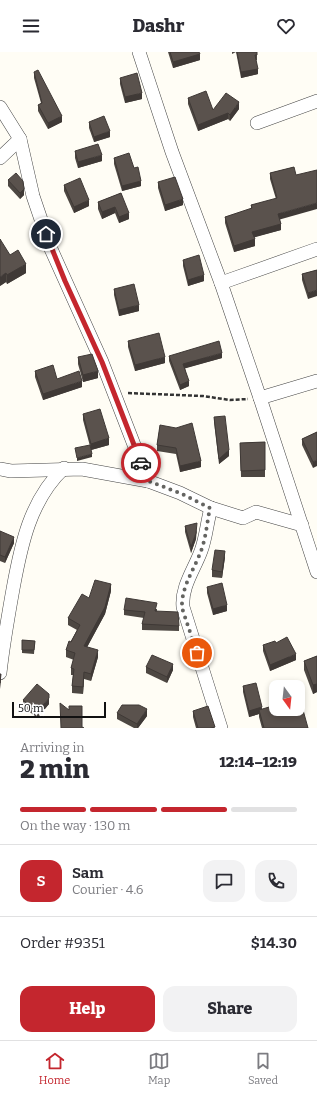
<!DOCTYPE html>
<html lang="en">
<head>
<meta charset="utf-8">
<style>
	:root { --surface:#fff; --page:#f2f2f3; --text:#2b2b33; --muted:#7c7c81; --line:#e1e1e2; --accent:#c4262e }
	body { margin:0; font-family:Bitter,serif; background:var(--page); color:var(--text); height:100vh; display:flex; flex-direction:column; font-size:15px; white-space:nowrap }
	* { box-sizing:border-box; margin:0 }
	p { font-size:13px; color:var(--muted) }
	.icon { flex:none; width:22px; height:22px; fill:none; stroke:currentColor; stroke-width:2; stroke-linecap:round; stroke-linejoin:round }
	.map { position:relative; height:676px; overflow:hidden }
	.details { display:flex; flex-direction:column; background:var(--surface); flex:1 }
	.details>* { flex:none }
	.needle { width:26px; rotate:165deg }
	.buttons { position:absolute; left:269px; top:628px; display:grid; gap:8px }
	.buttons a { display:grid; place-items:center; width:36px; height:36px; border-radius:8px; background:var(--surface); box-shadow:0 2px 6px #0003; font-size:20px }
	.scale { position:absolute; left:12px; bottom:10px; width:94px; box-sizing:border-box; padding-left:4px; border:2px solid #111; border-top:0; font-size:11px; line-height:14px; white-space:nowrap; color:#111; -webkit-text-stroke:3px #fff; paint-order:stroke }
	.pin { position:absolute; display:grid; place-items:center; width:34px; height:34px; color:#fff; margin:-17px; border:2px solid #fff; border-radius:50%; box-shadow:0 1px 4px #0007 }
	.courier { position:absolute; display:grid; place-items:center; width:40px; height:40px; margin:-20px; border:3px solid #c4262e; border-radius:50%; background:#fff; color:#222; box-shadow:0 1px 5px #0007 }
	.overview em { font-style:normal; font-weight:800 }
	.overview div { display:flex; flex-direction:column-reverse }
	.overview { display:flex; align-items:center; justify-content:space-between; height:68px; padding:0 20px }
	h1 { font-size:26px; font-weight:800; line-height:30px }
	.bar { display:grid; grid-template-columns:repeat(4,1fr); gap:6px 4px; align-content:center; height:48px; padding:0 20px }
	.bar i { height:5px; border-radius:3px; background:var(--line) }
	.bar .current { background:var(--accent) }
	.bar p { grid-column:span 4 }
	.line { display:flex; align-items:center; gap:10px; padding:0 20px; border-top:1px solid var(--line) }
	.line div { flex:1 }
	.round { display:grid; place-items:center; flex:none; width:42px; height:42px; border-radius:12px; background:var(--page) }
	.cta { display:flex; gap:8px; margin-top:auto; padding:8px 20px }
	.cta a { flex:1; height:46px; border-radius:12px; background:var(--accent); color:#fff; font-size:16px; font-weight:800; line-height:46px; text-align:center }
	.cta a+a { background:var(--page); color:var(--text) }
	header { display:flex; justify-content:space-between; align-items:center; height:52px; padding:0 20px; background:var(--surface); font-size:18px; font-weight:800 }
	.dock { display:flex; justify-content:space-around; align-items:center; height:56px; border-top:1px solid var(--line); background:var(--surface); font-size:11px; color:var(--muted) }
	.dock a { display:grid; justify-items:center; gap:2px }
	.dock .current { color:var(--accent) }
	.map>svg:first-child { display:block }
</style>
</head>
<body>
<header><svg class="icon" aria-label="menu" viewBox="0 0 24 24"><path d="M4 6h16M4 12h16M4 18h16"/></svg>Dashr<svg class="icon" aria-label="heart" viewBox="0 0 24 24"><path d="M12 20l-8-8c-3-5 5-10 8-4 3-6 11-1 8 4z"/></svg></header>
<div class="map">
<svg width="317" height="676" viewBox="0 0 317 676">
	<rect width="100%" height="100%" fill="#fffdf5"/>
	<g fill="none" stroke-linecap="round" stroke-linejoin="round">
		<defs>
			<g id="street">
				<path d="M139,0L172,100L221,231L260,346L317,520"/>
				<path d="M0,55L20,87L33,144L51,197L102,310L148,429"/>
				<path d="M257,71L317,49"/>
				<path d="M0,106L20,87"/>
				<path d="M221,231L317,197"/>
				<path d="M260,346L317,329"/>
				<path d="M0,417L11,419L82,417L148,429L180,441L211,456L243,466L256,460L302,473"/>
				<path d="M211,456C207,470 206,486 201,499C194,518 181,535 183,555L221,676"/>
				<path d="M0,621C3,593 8,565 13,537C21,493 30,448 64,416"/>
			</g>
		</defs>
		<use href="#street" stroke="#444" stroke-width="14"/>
		<path stroke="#333" stroke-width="2.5" stroke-dasharray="4 2" stroke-linecap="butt" d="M128,341L203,344L230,348L248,347"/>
		<use href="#street" stroke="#fff" stroke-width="13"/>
	</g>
	<g fill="#4d4742">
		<path d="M168,0H199L200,8L173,16Z"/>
		<path d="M232,0H257V8H256L258,22L241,26L236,0L232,2Z"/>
		<path d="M34,20L62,70L48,77L38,59V53L41,51L34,26Z"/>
		<path d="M120,26L142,47L125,51L120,32Z"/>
		<path d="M188,46L213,58L239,57L230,69L228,67L198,79L188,52Z"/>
		<path d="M89,70L110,85L94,90L89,76Z"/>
		<path d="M75,99L102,109L78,116L75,106Z"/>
		<path d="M114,106L134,116L141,134L122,139L114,112Z"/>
		<path d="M294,115L280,168L281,178L254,185L255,194L234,200L225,171V165L251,157V153L276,147L270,127V121Z"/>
		<path d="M8,128L24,143L20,147L8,134Z"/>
		<path d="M158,130L183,153L165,159L158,136Z"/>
		<path d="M64,133L89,154L74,161L64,139Z"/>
		<path d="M121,141L129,167L119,171L115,161L102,167L98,157V150Z"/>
		<path d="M10,203L26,221L7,232L6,230L0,234Z"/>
		<path d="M183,208L204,229L188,234L183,214Z"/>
		<path d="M317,218L308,247L302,228V222Z"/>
		<path d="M114,237L139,259L119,264L114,243Z"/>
		<path d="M128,289L165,311L135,319L128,295Z"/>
		<path d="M169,304L222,306L185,316L189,334L180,338L169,309Z"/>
		<path d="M78,305L98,326L83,330L78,312Z"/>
		<path d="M35,319L57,327L82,335L43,348L35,325Z"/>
		<path d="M83,362L109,393L91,398L83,368Z"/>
		<path d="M214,365L229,404L219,412L214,370Z"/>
		<path d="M160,373L201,415L180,420L176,402L157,399V393Z"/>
		<path d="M317,380L313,416L302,393V387Z"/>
		<path d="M265,390V425H241L240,391Z"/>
		<path d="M185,474L196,487L191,501L185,480Z"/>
		<path d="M0,479L14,491L5,511L0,509Z"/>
		<path d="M225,505L222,526L212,525V518Z"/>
		<path d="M207,535L227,559L213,563L207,541Z"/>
		<path d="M111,539L105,562L87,595L98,605L91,629L84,627L83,642L72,641V634L73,623H71V616L74,608L66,605V598L77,578L68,573V566L89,546Z"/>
		<path d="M157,557V559L179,574V579L142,578V572L144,566L124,563V558Z"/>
		<path d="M22,588L35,589L34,602L22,601Z"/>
		<path d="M263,593L296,608L270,619L263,599Z"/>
		<path d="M317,604V640L313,642L304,618V609Z"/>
		<path d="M146,615L173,618L167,631L146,621Z"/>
		<path d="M243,634L262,657L299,659L308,676H262L259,665V662L249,665L243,640Z"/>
		<path d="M23,648L49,652L39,664H35L23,655Z"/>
		<path d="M193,659L215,676H196L193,665Z"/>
		<path d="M117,661L147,664L138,676H134L117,667Z"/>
	</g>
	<g fill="#3f3936">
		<path d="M200,2V8L173,16V10Z"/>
		<path d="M258,17V22L241,26V20Z"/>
		<path d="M142,41V47L125,51V45Z"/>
		<path d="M239,50V57L230,69V63Z"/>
		<path d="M228,61V67L198,79V73Z"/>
		<path d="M62,64V70L48,77V71Z"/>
		<path d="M110,79V85L94,90V85Z"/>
		<path d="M102,103V109L78,116V110Z"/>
		<path d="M141,129V134L122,139V134Z"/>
		<path d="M24,137V143L20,147V141Z"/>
		<path d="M183,147V153L165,159V153Z"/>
		<path d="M89,148V154L74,161V155Z"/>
		<path d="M317,151V157L278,168V162Z"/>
		<path d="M115,155V161L102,167V160Z"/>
		<path d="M129,161V167L119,171V165Z"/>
		<path d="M281,172V178L252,186V180Z"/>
		<path d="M255,187V194L234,200V194Z"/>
		<path d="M26,212V221L7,232V223Z"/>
		<path d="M6,221V230L0,234V225Z"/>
		<path d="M204,223V229L188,234V228Z"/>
		<path d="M317,238V244L308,247V241Z"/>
		<path d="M139,253V259L119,264V258Z"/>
		<path d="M222,301V306L183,317V312Z"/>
		<path d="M165,305V311L135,319V313Z"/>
		<path d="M98,319V326L83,330V323Z"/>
		<path d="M82,329V335L43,348V342Z"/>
		<path d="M189,329V334L180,338V333Z"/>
		<path d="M109,386V393L91,398V392Z"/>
		<path d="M229,398V404L219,412V407Z"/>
		<path d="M92,402V405L77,409V406Z"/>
		<path d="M317,408V414L313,416V410Z"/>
		<path d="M201,409V415L180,420V414Z"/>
		<path d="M197,477L196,487L191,501V495Z"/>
		<path d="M14,485V491L5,511V505Z"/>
		<path d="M225,499V505L222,526V520Z"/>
		<path d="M111,532V539L105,562L84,601V594Z"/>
		<path d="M227,553V559L213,563V557Z"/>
		<path d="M98,598V605L91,629V622Z"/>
		<path d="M296,602V608L270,619V613Z"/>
		<path d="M173,612V618L167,631V625Z"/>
		<path d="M84,620V627L83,642V635Z"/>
		<path d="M1,622V629L0,637V631Z"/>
		<path d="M317,632V640L313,642V633Z"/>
		<path d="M49,646V652L39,664V658Z"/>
		<path d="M262,655V661L259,658V662L249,665V659Z"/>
		<path d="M147,657V664L138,676H137V672Z"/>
	</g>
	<g fill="#5a524d" stroke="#3f3936">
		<path d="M170,0H199L200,2L173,10Z"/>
		<path d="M237,0H257V3H255L258,17L241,20Z"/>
		<path d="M38,18L62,64L48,71L38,53L42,51L34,20Z"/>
		<path d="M137,21L142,41L125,45L120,26Z"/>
		<path d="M206,39L213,58L226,41L239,50L230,63L228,61L198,73L188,46Z"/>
		<path d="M104,64L110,79L94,85L89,70Z"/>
		<path d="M98,92L102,103L78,110L75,99Z"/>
		<path d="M129,101L134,116L138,115L141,129L122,134L114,106Z"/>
		<path d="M294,115L296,123L317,118V151L278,162L281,172L252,180L255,187L234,194L225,165L252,156L251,153L277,146L270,121Z"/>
		<path d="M16,121L23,129L24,137L20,141L8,128Z"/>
		<path d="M175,125L183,147L165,153L158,130Z"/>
		<path d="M80,126L89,148L74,155L64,133Z"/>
		<path d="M121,141L129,161L119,165L115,155L102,160L98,150Z"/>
		<path d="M0,187L10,203L18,198L26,212L7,223L6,221L0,225Z"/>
		<path d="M199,203L204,223L188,228L183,208Z"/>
		<path d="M317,218V238L308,241L302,222Z"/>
		<path d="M134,232L139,253L119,258L114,237Z"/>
		<path d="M159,281L165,305L135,313L128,289Z"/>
		<path d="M219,289L222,301L183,312L189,329L180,333L169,304Z"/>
		<path d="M92,302L98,319L83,323L78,305Z"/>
		<path d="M53,313L57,327L79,319L82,329L43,342L35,319Z"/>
		<path d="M100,357L109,386L91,392L83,362Z"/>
		<path d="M225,364L229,398L219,407L214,365Z"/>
		<path d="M192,371L201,409L180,414L176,396L157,393L160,373L176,376Z"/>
		<path d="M317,380V408L313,410L302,387Z"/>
		<path d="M265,390V418L241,419L240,391Z"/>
		<path d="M90,393L92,402L77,406L75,396Z"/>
		<path d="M197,471L196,481L191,495L185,474Z"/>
		<path d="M0,479L14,485L5,505L0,503Z"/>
		<path d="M215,498L225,499L222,520L212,518Z"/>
		<path d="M95,528L111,532L105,555L84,594L98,598L91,622L84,620L83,635L72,634L74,617L71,616L75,601L66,598L69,589L71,590L80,573L68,566L82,542L89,546Z"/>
		<path d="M222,531L227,553L213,557L207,535Z"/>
		<path d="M126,546L157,551L155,559L178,560L179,574L142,572L145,560L124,558Z"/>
		<path d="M287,585L296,602L270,613L263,593L275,589L276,591Z"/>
		<path d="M22,588L35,589L34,598H22Z"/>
		<path d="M152,603L173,612L167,625L146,615Z"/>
		<path d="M317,604V632L313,633L304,609Z"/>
		<path d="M0,622H1L0,631Z"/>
		<path d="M256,631L262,655L249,659L243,634Z"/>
		<path d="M37,632L49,642V646L39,658H35L23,648Z"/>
		<path d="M60,651L69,658V654H82V675L84,676H61Z"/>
		<path d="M122,653H139L147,657L137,672L117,661Z"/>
		<path d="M276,653V657H298V656L299,659L303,658L308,676H264L259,658Z"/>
		<path d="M208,654L215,675L211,676H198L193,659Z"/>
	</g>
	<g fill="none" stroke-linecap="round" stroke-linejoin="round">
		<path stroke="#646461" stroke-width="4" stroke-dasharray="0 7.2" d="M141,411L148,429L180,441L210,456C207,470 206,486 201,499C194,518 181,535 182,556L197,601"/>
		<path stroke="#c4262e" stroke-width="5" d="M46,182L65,229L102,310L141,411"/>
	</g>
</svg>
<div class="buttons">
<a><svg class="needle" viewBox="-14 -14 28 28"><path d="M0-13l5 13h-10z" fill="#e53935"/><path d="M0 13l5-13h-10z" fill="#7c7c81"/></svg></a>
</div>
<div class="scale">50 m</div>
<div class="pin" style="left:197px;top:601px;background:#ea580c"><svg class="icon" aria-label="bag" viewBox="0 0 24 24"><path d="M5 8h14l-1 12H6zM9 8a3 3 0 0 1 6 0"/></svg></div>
<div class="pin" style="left:46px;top:182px;background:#1f2937"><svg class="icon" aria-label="home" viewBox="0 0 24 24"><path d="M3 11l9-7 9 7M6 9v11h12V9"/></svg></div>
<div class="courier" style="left:141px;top:411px"><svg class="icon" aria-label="car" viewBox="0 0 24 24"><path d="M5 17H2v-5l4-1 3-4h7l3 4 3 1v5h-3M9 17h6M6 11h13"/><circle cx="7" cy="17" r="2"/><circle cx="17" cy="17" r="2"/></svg></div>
</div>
<section class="details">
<div class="overview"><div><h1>2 min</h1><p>Arriving in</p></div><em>12:14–12:19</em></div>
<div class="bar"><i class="current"></i><i class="current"></i><i class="current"></i><i></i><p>On the way · 130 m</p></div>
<div class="line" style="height:72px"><b class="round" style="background:var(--accent);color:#fff">S</b><div><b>Sam</b><p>Courier · 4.6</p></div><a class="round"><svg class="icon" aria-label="chat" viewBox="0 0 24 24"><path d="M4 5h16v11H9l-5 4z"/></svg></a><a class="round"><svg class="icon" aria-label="phone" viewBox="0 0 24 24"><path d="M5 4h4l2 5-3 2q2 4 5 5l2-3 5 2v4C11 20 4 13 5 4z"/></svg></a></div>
<div class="line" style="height:52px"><div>Order #9351</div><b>$14.30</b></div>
<div class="cta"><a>Help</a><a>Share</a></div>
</section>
<nav class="dock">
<a class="current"><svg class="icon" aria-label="home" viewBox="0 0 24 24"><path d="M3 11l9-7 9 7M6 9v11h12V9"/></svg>Home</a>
<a><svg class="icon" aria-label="map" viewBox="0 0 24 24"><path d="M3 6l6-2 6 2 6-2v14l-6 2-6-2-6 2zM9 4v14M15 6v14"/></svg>Map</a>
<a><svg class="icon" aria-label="saved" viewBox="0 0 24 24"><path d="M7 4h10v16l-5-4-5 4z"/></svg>Saved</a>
</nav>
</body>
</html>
